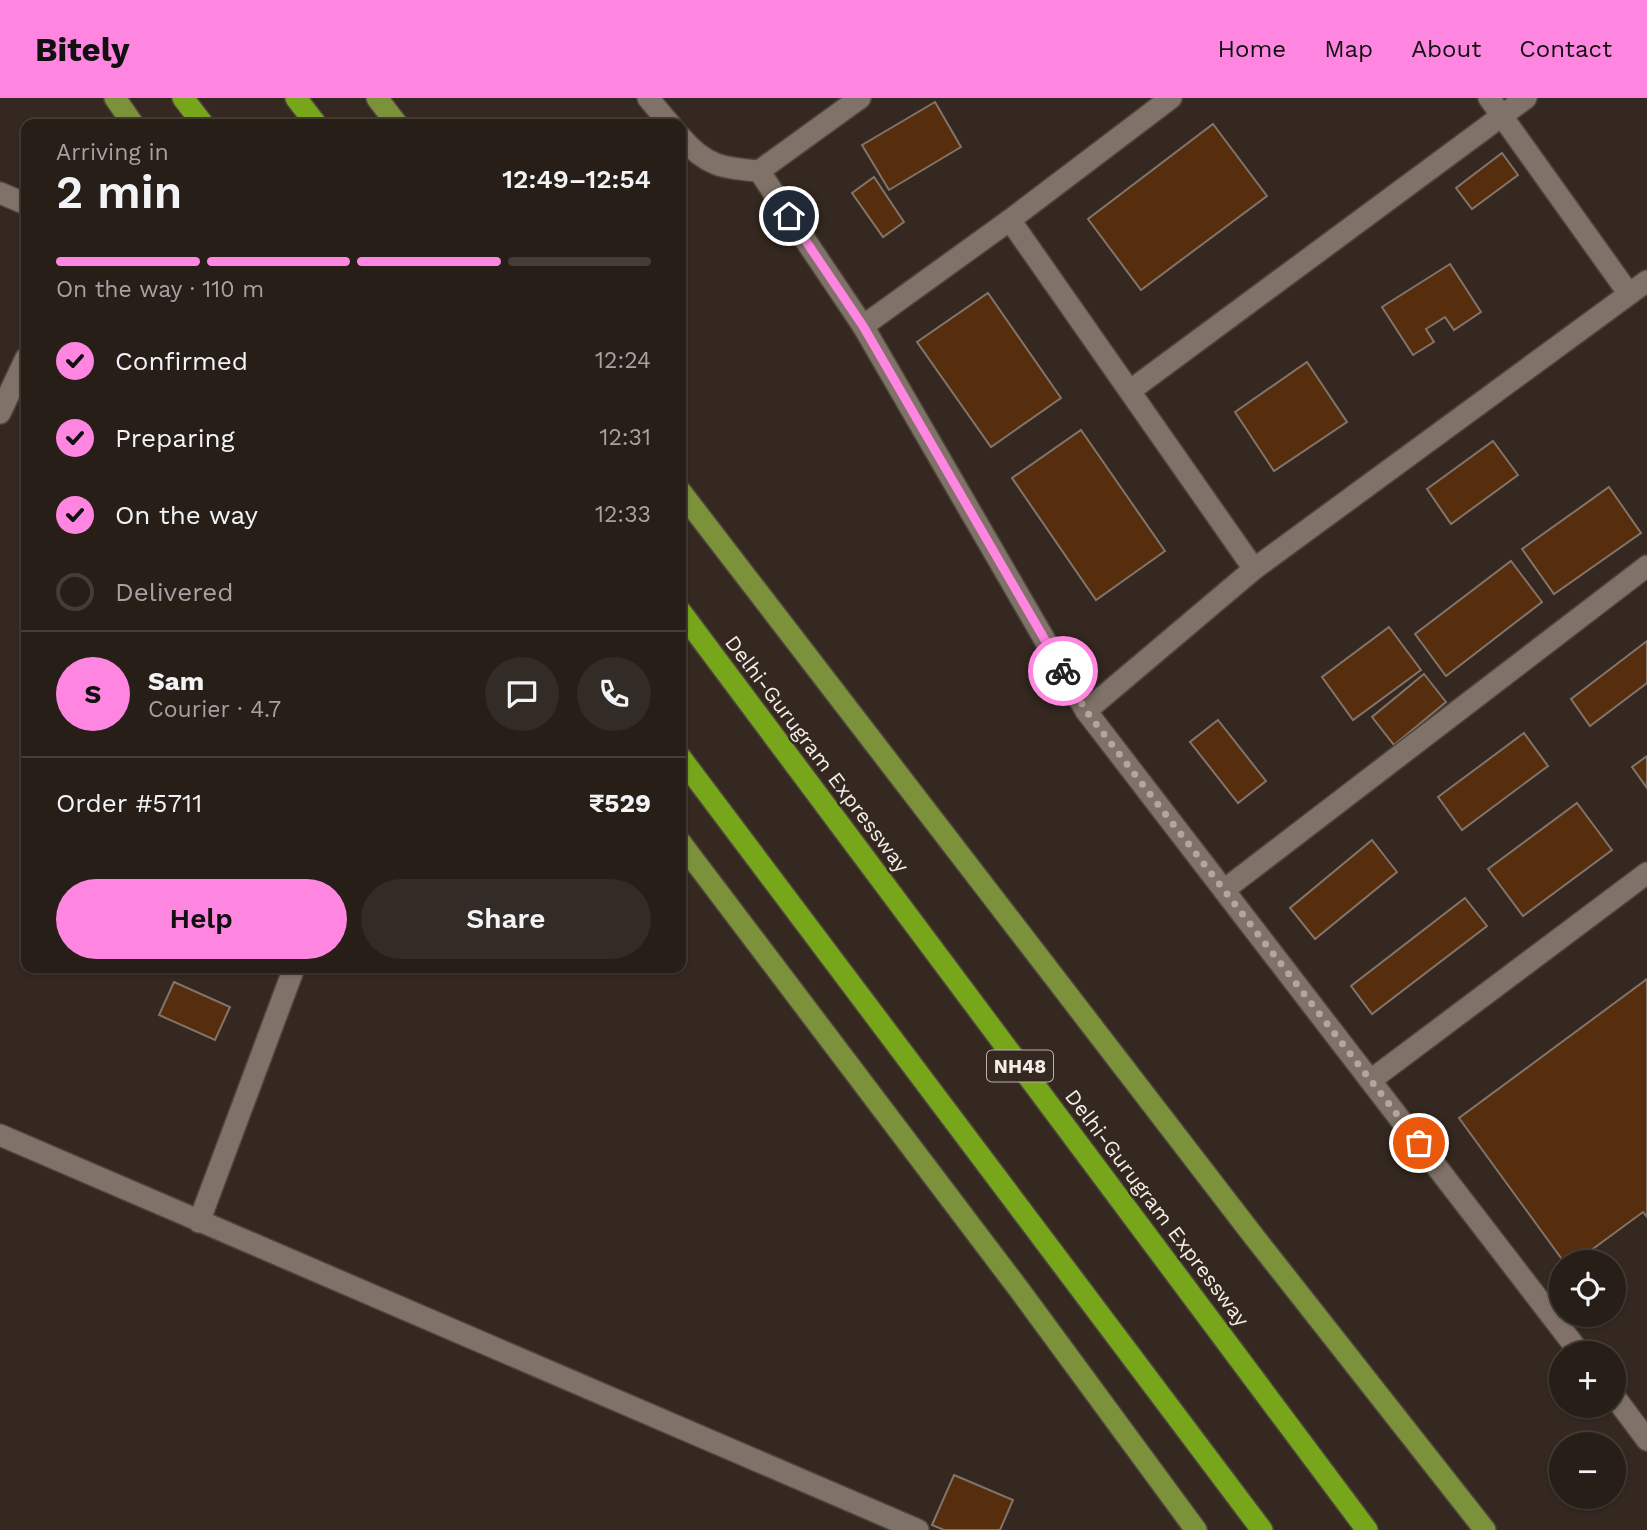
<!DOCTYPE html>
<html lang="en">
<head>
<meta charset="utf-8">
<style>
	:root { --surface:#271e18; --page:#332b25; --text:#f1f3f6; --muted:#a4a2a2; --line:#433c37; --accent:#fe85e0 }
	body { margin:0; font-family:"Work Sans",sans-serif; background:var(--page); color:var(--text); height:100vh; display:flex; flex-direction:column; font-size:26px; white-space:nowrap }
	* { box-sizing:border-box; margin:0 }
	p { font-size:23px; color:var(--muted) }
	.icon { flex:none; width:38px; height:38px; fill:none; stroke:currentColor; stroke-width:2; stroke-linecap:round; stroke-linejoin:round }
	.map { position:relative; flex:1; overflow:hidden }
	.sheet { position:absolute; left:21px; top:21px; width:665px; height:854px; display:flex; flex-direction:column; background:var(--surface); border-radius:14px; box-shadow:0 2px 5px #0004,0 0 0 2px var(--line) }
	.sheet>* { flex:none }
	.buttons { position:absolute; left:1549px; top:1152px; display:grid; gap:14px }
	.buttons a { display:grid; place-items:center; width:77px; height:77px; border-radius:50%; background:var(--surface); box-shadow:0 2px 5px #0004,0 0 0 2px var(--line); font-size:35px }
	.pin { position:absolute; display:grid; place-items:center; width:60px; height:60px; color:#fff; margin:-30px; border:4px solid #fff; border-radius:50%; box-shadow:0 2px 7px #0007 }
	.courier { position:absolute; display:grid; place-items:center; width:70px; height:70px; margin:-35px; border:5px solid #fe85e0; border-radius:50%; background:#fff; color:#222; box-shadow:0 2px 9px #0007 }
	.overview em { font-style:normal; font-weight:600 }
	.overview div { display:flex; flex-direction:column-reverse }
	.overview { display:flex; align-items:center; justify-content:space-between; height:119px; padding:0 35px }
	h1 { font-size:46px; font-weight:600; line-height:52px }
	.bar { display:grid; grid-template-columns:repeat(4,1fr); gap:10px 7px; align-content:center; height:84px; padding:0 35px }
	.bar i { height:9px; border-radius:5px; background:var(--line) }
	.bar .on { background:var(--accent) }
	.bar p { grid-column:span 4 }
	.line { display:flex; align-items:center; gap:18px; padding:0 35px; border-top:2px solid var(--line) }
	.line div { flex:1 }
	.round { display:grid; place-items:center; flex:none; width:74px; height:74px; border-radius:37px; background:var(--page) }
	ol { padding:0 35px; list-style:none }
	li { display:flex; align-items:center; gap:21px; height:77px }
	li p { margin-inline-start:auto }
	li .icon { padding:7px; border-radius:50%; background:var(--accent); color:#111; stroke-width:4 }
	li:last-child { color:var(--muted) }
	li i { width:38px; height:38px; border:4px solid var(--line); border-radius:50% }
	.button { display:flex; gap:14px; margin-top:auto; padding:14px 35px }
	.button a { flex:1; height:80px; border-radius:42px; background:var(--accent); color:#111; font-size:28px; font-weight:600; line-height:80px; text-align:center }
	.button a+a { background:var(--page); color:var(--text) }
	header { display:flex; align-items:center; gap:42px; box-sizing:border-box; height:98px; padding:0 35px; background:var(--accent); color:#111 }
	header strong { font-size:33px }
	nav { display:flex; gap:38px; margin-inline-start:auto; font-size:24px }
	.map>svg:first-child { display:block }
</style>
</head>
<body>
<header>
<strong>Bitely</strong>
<nav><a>Home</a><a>Map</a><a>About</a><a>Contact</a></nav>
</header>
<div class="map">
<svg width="1647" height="1432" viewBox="0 0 1647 1432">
	<rect width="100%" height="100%" fill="#342820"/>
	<g fill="#572e0d" stroke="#82746a" stroke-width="2">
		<path d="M935,4L961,49L889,92L862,47Z"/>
		<path d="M1213,26L1267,98L1141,192L1088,121Z"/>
		<path d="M1502,55L1518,77L1472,111L1456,90Z"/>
		<path d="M874,79L904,124L883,139L852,95Z"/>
		<path d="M1450,166L1481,214L1454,232L1445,219L1426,231L1434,244L1413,257L1382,209Z"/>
		<path d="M988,195L1061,300L991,349L917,244Z"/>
		<path d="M1307,264L1347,324L1274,373L1235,314Z"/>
		<path d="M1081,332L1165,453L1096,502L1012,380Z"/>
		<path d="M1493,343L1518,377L1451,426L1427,391Z"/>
		<path d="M1609,389L1641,435L1554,496L1522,451Z"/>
		<path d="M1511,463L1542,504L1446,578L1415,536Z"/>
		<path d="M1389,529L1421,572L1353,622L1322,579Z"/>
		<path d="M1647,543V585L1590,628L1571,601Z"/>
		<path d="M1424,576L1446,604L1394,647L1372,619Z"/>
		<path d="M1218,622L1266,683L1238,705L1190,644Z"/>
		<path d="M1524,635L1548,668L1462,732L1438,699Z"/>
		<path d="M1647,658V690L1632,669Z"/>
		<path d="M1577,705L1612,752L1523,818L1488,771Z"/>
		<path d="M1372,742L1397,774L1315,841L1290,810Z"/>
		<path d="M1465,800L1487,828L1372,916L1351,888Z"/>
		<path d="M1647,881V1119L1643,1114L1575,1164H1564L1459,1020Z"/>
		<path d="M174,884L230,909L215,942L159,917Z"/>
		<path d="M954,1377L1013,1402L1000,1432H944L932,1427Z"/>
	</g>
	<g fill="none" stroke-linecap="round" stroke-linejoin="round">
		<defs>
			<g id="minor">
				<path d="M648,0L670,26"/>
				<path d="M1489,0L1629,196"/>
				<path d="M681,39C706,68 722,70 759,73L863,228L1086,613L1580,1255"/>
				<path d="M759,73L860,0"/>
				<path d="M0,95L26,106"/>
				<path d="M1010,122L1254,471"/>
				<path d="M863,228L1010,122L1171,0"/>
				<path d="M1131,292L1526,0"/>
				<path d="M0,315L26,260"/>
				<path d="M1086,613L1254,471L1647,183"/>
				<path d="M1224,792L1647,468"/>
				<path d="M1371,982L1647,775"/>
				<path d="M0,1037L918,1432"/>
				<path d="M199,1124L294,870"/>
				<path d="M1614,1298L1647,1342"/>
			</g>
			<g id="major">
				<path d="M115,0L133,26"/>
				<path d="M377,0L397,26"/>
				<path d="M681,394L1252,1136L1485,1432"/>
				<path d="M681,745L1021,1194L1196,1432"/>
			</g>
			<g id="highway">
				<path d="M183,0L203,26"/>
				<path d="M296,0L316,26"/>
				<path d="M681,514L1367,1432"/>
				<path d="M681,660L1262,1432"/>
			</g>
		</defs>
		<use href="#minor" stroke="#4f463e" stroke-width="24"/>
		<use href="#major" stroke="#4f463e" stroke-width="24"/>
		<use href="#highway" stroke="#4f463e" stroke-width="24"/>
		<use href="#minor" stroke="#807268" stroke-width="21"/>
		<use href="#major" stroke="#7b913a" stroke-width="21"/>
		<use href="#highway" stroke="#77a61b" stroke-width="21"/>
	</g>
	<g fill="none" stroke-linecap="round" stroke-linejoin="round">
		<path stroke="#b1a7a1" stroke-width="7" stroke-dasharray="0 12.6" d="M1063,573L1086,613L1419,1045"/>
		<path stroke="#fe85e0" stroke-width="9" d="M789,118L863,228L1063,573"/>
	</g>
	<g text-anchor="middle" stroke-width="5" stroke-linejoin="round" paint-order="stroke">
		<rect fill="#342820" stroke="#bab1ab" stroke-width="2" x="987" y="952.5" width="66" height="31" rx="5"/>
		<g font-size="19" font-weight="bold" fill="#f4ece6">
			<text x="1020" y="975">NH48</text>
		</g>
		<g font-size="21" fill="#f4ece6" stroke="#342820">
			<text transform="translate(817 656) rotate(53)" y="7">Delhi-Gurugram Expressway</text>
			<text transform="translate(1157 1110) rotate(53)" y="7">Delhi-Gurugram Expressway</text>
		</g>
	</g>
</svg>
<div class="buttons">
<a><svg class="icon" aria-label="locate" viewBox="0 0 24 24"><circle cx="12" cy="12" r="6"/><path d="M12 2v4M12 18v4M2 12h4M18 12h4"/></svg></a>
<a>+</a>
<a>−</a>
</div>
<div class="pin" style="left:1419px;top:1045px;background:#ea580c"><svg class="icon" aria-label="bag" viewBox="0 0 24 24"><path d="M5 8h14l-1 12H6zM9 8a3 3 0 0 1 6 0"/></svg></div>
<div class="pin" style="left:789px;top:118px;background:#1f2937"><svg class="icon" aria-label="home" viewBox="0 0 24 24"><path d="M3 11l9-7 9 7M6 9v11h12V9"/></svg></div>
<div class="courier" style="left:1063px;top:573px"><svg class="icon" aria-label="bike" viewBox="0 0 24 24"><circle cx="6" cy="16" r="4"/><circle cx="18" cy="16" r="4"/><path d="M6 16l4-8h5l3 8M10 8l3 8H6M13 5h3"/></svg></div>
<section class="sheet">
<div class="overview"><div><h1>2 min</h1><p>Arriving in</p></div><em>12:49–12:54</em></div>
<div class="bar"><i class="on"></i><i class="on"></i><i class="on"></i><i></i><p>On the way · 110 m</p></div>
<ol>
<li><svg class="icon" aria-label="check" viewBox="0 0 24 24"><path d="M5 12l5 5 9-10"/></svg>Confirmed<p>12:24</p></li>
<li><svg class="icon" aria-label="check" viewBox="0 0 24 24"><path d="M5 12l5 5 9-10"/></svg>Preparing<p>12:31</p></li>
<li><svg class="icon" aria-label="check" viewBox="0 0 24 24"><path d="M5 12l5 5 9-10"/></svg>On the way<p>12:33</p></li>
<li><i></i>Delivered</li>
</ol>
<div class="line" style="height:126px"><b class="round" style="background:var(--accent);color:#111">S</b><div><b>Sam</b><p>Courier · 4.7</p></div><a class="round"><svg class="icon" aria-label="chat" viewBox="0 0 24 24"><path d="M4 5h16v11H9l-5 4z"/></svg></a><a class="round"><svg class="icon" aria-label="phone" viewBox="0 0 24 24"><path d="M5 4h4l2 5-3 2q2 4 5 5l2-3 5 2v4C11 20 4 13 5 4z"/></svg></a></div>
<div class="line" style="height:91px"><div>Order #5711</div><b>₹529</b></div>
<div class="button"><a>Help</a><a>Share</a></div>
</section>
</div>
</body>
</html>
